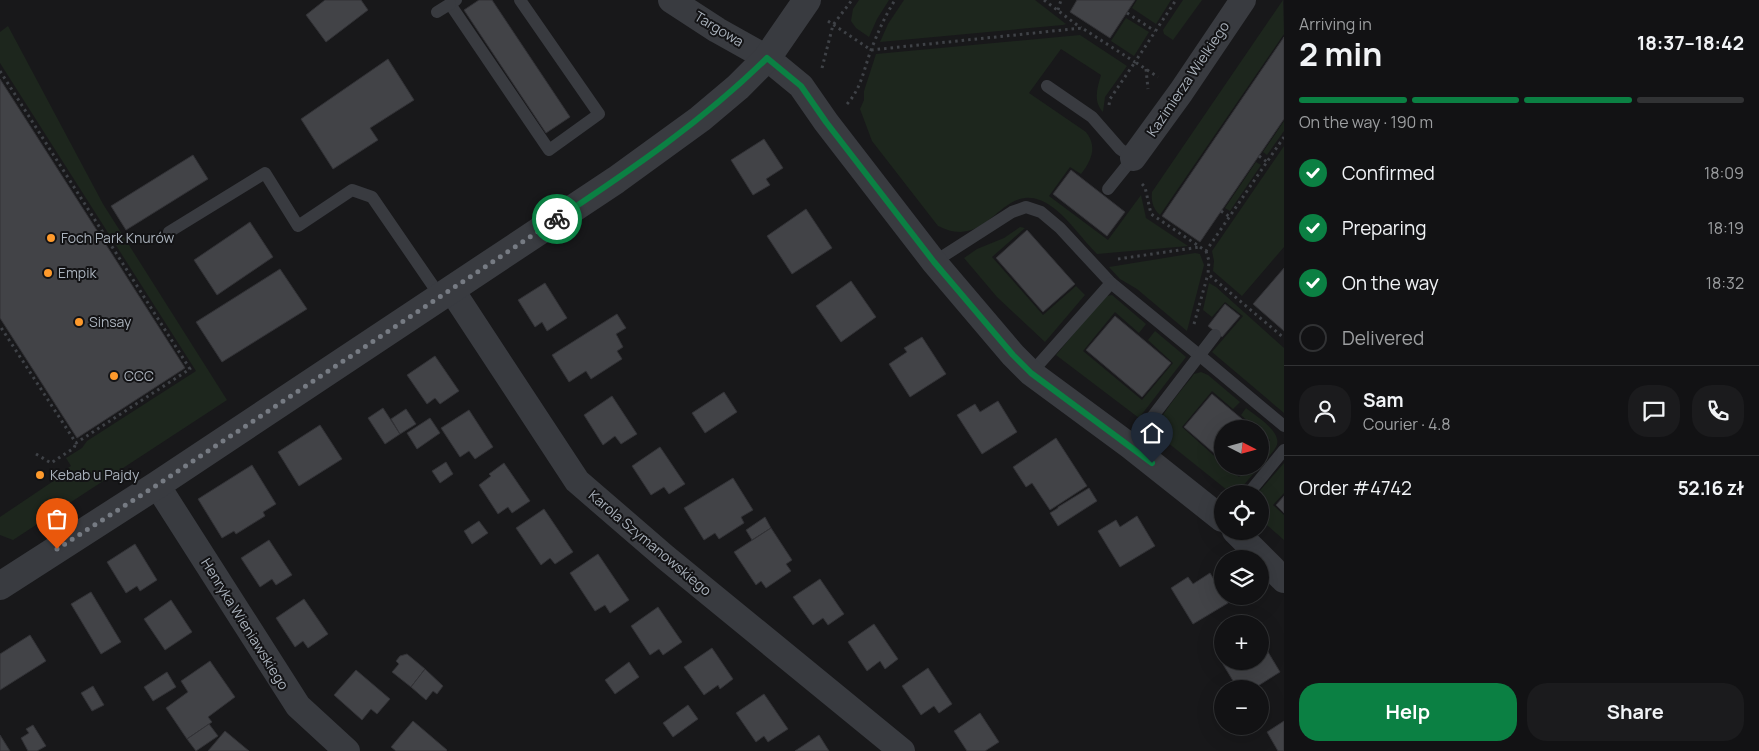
<!DOCTYPE html>
<html lang="en">
<head>
<meta charset="utf-8">
<style>
	:root { --surface:#121214; --page:#1b1b1d; --text:#f1f3f6; --muted:#9c9ea0; --line:#313234; --accent:#0b8043 }
	body { margin:0; font-family:Manrope,sans-serif; background:var(--page); color:var(--text); height:100vh; display:flex; flex-direction:column; font-size:19px; white-space:nowrap }
	* { box-sizing:border-box; margin:0 }
	p { font-size:16px; color:var(--muted) }
	.icon { flex:none; width:28px; height:28px; fill:none; stroke:currentColor; stroke-width:2; stroke-linecap:round; stroke-linejoin:round }
	.map { position:relative; flex:1; overflow:hidden }
	.sheet { display:flex; flex-direction:column; background:var(--surface); width:475px }
	.sheet>* { flex:none }
	.needle { width:32px; rotate:96deg }
	.fabs { position:absolute; left:1214px; top:420px; display:grid; gap:10px }
	.fabs a { display:grid; place-items:center; width:55px; height:55px; border-radius:50%; background:var(--surface); box-shadow:0 5px 20px #0002,0 0 0 1px var(--line); font-size:25px }
	.pin { position:absolute; display:grid; place-items:center; width:42px; height:42px; color:#fff; margin:-51px -21px; border-radius:50% 50% 50% 0; rotate:-45deg; box-shadow:0 0 5px #0007 }
	.pin .icon { rotate:45deg }
	.courier { position:absolute; display:grid; place-items:center; width:50px; height:50px; margin:-25px; border:4px solid #0b8043; border-radius:50%; background:#fff; color:#222; box-shadow:0 1px 6px #0007 }
	.summary em { font-style:normal; font-weight:700 }
	.summary div { display:flex; flex-direction:column-reverse }
	.summary { display:flex; align-items:center; justify-content:space-between; height:85px; padding:0 15px }
	h1 { font-size:32px; font-weight:700; line-height:38px }
	.bar { display:grid; grid-template-columns:repeat(4,1fr); gap:8px 5px; align-content:center; height:60px; padding:0 15px }
	.bar i { height:6px; border-radius:4px; background:var(--line) }
	.bar .current { background:var(--accent) }
	.bar p { grid-column:span 4 }
	.line { display:flex; align-items:center; gap:12px; padding:0 15px; border-top:1px solid var(--line) }
	.line div { flex:1 }
	.round { display:grid; place-items:center; flex:none; width:52px; height:52px; border-radius:20px; background:var(--page) }
	ol { padding:0 15px; list-style:none }
	li { display:flex; align-items:center; gap:15px; height:55px }
	li p { margin-inline-start:auto }
	li .icon { padding:5px; border-radius:50%; background:var(--accent); color:#fff; stroke-width:4 }
	li:last-child { color:var(--muted) }
	li i { width:28px; height:28px; border:2px solid var(--line); border-radius:50% }
	.action { display:flex; gap:10px; margin-top:auto; padding:10px 15px }
	.action a { flex:1; height:58px; border-radius:20px; background:var(--accent); color:#fff; font-size:20px; font-weight:700; line-height:58px; text-align:center }
	.action a+a { background:var(--page); color:var(--text) }
	main { display:flex; flex:1; min-height:0 }
	.map>svg:first-child { display:block }
</style>
</head>
<body>
<main>
<div class="map">
<svg width="1284" height="751" viewBox="0 0 1284 751">
	<rect width="100%" height="100%" fill="#18181a"/>
	<g fill="#1d261d">
		<path d="M859,0H889L877,19L869,37L856,28L851,21L853,9Z"/>
		<path d="M904,0H1035L1066,24L1063,25L880,42L888,24Z"/>
		<path d="M1137,0H1171L1156,24L1132,8Z"/>
		<path d="M1183,0H1202L1173,40L1164,34L1163,30Z"/>
		<path d="M1283,0L1284,34L1160,215C1153,209 1151,201 1152,192Z"/>
		<path d="M1126,18L1149,32L1134,56L1111,41Z"/>
		<path d="M8,26L103,204L227,400L13,540L0,535V517L55,480L53,477L71,466L66,458L82,448L87,441L196,371L0,63V32Z"/>
		<path d="M1080,35L1127,66L1105,97L1103,112C1093,101 1097,89 1101,75L1061,49L1029,93L1086,132C1098,147 1091,161 1081,174L1070,167L1049,196L1108,240L1141,195L1146,218L1188,246L1097,254C1083,240 1071,222 1055,209C1010,174 997,232 960,232C952,232 945,229 938,226L872,141L860,109L864,100V91L876,54Z"/>
		<path d="M1284,121V131L1267,155L1263,152Z"/>
		<path d="M1284,146V247L1242,296L1213,271L1214,261L1212,251Z"/>
		<path d="M1256,162L1261,165L1230,211L1225,208Z"/>
		<path d="M1020,227L1025,228L992,257L1043,315L1076,286L1085,295L1045,342L997,297L964,258L977,249L1004,238Z"/>
		<path d="M1195,253L1200,254L1204,265L1187,331L1137,289L1120,279L1109,267Z"/>
		<path d="M1209,283L1216,287L1284,348V413L1212,352L1243,316L1225,302L1212,317L1203,310Z"/>
		<path d="M1112,295L1146,324L1139,333L1115,312L1083,351L1142,400L1173,363L1148,340L1155,331L1186,357L1139,418L1056,355L1103,299L1107,296Z"/>
		<path d="M1201,372L1208,375L1240,402L1233,409L1212,391L1182,427L1222,463V466H1226L1239,477L1249,466H1260L1236,494H1232L1157,434C1155,418 1185,387 1194,374Z"/>
		<path d="M1246,408C1256,416 1284,433 1276,447C1272,454 1265,460 1260,466V452L1270,440L1260,432V429H1256L1241,415Z"/>
		<path d="M1284,463V493L1273,505L1284,515V540L1260,519V494H1257Z"/>
	</g>
	<g fill="#424347" stroke="#323236">
		<path d="M325,0H361L368,10L326,42L306,15Z"/>
		<path d="M479,0H492L570,117L546,133L464,10Z"/>
		<path d="M1077,0H1135L1110,38L1070,12Z"/>
		<path d="M1284,37V119L1200,242L1162,216Z"/>
		<path d="M388,59L414,100L370,128L378,140L333,169L301,119Z"/>
		<path d="M0,79L185,368L77,438L0,318Z"/>
		<path d="M764,139L783,168L766,179L770,185L753,195L731,160Z"/>
		<path d="M193,155L208,179L126,230L111,206Z"/>
		<path d="M1071,170L1125,212L1107,236L1053,194Z"/>
		<path d="M806,209L832,248L792,274L767,236Z"/>
		<path d="M250,222L273,257L217,295L194,260Z"/>
		<path d="M1027,230L1075,284L1043,312L996,258Z"/>
		<path d="M1284,268V331L1253,304Z"/>
		<path d="M280,269L307,309L222,362L196,322Z"/>
		<path d="M851,281L876,317L841,342L816,306Z"/>
		<path d="M545,283L567,318L547,331L542,322L535,327L518,300Z"/>
		<path d="M1225,304L1240,316L1222,337L1208,326Z"/>
		<path d="M617,314L626,328L616,334L623,347L617,351L622,359L591,379L586,371L569,382L552,355Z"/>
		<path d="M1115,316L1171,363L1142,397L1086,350Z"/>
		<path d="M922,337L946,374L910,397L889,364L907,352L904,348Z"/>
		<path d="M435,356L459,391L440,404L435,398L427,404L407,375Z"/>
		<path d="M724,392L737,412L705,433L692,413Z"/>
		<path d="M1212,394L1254,429H1222V460L1184,427Z"/>
		<path d="M612,396L637,434L621,444L615,436L603,445L584,415Z"/>
		<path d="M998,401L1017,432L982,454L957,415L975,404L980,412Z"/>
		<path d="M383,408L400,434L385,444L368,418Z"/>
		<path d="M406,409L416,424L400,434L391,419Z"/>
		<path d="M469,410L493,447L475,459L469,451L460,457L441,428Z"/>
		<path d="M430,418L440,433L417,449L407,433Z"/>
		<path d="M320,425L342,459L299,486L278,452Z"/>
		<path d="M1260,434L1268,441L1260,450Z"/>
		<path d="M1056,438L1087,486L1050,510L1032,483L1026,487L1013,467Z"/>
		<path d="M660,447L685,484L669,494L664,487L651,495L632,466Z"/>
		<path d="M446,462L453,474L440,483L432,471Z"/>
		<path d="M504,463L530,501L512,513L508,507L498,514L479,485L491,476L489,474Z"/>
		<path d="M252,465L276,504L263,512L265,516L236,534L234,531L222,538L198,499Z"/>
		<path d="M1229,466H1246L1239,475Z"/>
		<path d="M733,478L753,510L741,517L744,523L719,539L715,533L704,540L684,508Z"/>
		<path d="M1089,488L1097,501L1058,526L1050,513L1058,508V507Z"/>
		<path d="M1284,496V513L1276,505Z"/>
		<path d="M544,509L573,552L555,564L550,558L541,565L516,528Z"/>
		<path d="M1137,516L1155,546L1120,567L1098,531L1116,520L1120,527Z"/>
		<path d="M765,517L771,528L752,540L746,530Z"/>
		<path d="M479,521L488,533L472,544L464,531Z"/>
		<path d="M771,528L792,560L786,564L791,571L766,588L761,581L756,585L734,552Z"/>
		<path d="M269,540L292,575L276,585L272,579L260,587L241,558Z"/>
		<path d="M135,544L157,580L140,591L137,586L126,593L107,562Z"/>
		<path d="M598,554L629,600L610,613L605,605L595,611L570,573Z"/>
		<path d="M1210,573L1228,603L1193,624L1171,588L1188,577L1193,584Z"/>
		<path d="M820,579L844,614L828,625L823,618L813,625L793,597Z"/>
		<path d="M91,592L121,642L101,654L71,604Z"/>
		<path d="M304,599L328,634L308,648L303,641L295,647L276,618Z"/>
		<path d="M171,600L192,632L165,650L144,619Z"/>
		<path d="M658,607L682,642L663,655L659,649L650,655L631,626Z"/>
		<path d="M874,624L898,659L885,669L880,661L867,671L848,642Z"/>
		<path d="M30,635L46,661L0,690V654Z"/>
		<path d="M1262,642L1280,672L1253,689H1238L1221,661H1260V643Z"/>
		<path d="M712,648L733,679L720,689L718,685L704,695L684,667Z"/>
		<path d="M407,654L425,669L411,687L392,672L399,664L396,661L400,656Z"/>
		<path d="M210,661L235,697L208,717L212,722L187,739L166,708L188,692L181,681Z"/>
		<path d="M629,662L639,677L615,694L605,680Z"/>
		<path d="M928,668L952,704L939,713L934,706L921,715L902,686Z"/>
		<path d="M425,669L443,686L437,694L433,691L426,700L411,687Z"/>
		<path d="M356,670L390,699L377,714L371,709L362,720L334,695Z"/>
		<path d="M167,672L176,687L153,701L144,687Z"/>
		<path d="M93,686L104,705L92,711L81,693Z"/>
		<path d="M764,694L788,729L768,742L764,736L756,742L736,713Z"/>
		<path d="M688,705L698,719L673,737L663,723Z"/>
		<path d="M980,713L999,742L985,751H967L954,731Z"/>
		<path d="M413,721L447,750L446,751H396L391,747Z"/>
		<path d="M1284,721V751H1278L1267,732Z"/>
		<path d="M209,724L218,736L196,751L187,739Z"/>
		<path d="M33,725L46,746L37,751H28L21,738L29,733L26,729Z"/>
		<path d="M225,731L249,751H208Z"/>
		<path d="M0,735L10,751H0Z"/>
		<path d="M819,735L829,751H795Z"/>
	</g>
	<g fill="none" stroke-linecap="round" stroke-linejoin="round">
		<g stroke="#3f4247" stroke-width="3" stroke-dasharray="2.5 4" stroke-linecap="butt">
			<path d="M1044,0L1081,28"/>
			<path d="M1058,10L1061,0"/>
			<path d="M1127,13L1155,31"/>
			<path d="M828,21L871,50L1082,28L1135,62L1176,0"/>
			<path d="M822,68L833,25L852,0"/>
			<path d="M1146,69L1148,89"/>
			<path d="M0,71L190,369L76,443L0,326"/>
			<path d="M847,104C861,89 864,69 871,50C878,32 885,16 895,0"/>
			<path d="M1109,105L1110,99L1135,62L1158,77"/>
			<path d="M1259,156L1267,162"/>
			<path d="M1142,184L1145,187L1151,214L1206,251L1284,137"/>
			<path d="M1221,211L1230,217"/>
			<path d="M1206,251L1209,261L1208,274L1284,338"/>
			<path d="M1118,259L1200,247"/>
			<path d="M1194,324L1208,274"/>
			<path d="M36,454L51,463L74,448L76,443"/>
		</g>
		<g stroke="#393b40" stroke-width="12">
			<path d="M456,0L450,4L549,150L599,114L520,0"/>
			<path d="M437,12L450,4"/>
			<path d="M1047,86L1092,117L1120,149L1133,158L1108,189"/>
			<path d="M169,232L265,173L298,226L352,190L372,197L440,296"/>
			<path d="M934,262L1012,212L1026,207L1041,212L1060,228L1111,283L1199,355L1284,426"/>
			<path d="M1031,373L1111,283"/>
			<path d="M1130,446L1215,335"/>
			<path d="M1248,494L1284,450"/>
		</g>
		<g stroke="#393b40" stroke-width="26">
			<path d="M671,0L717,30L767,58L801,86L826,122L934,262L1013,355L1031,373L1130,446L1222,519"/>
			<path d="M1133,158L1181,92L1243,0"/>
			<path d="M451,289L577,481L665,557L902,751"/>
			<path d="M157,485L298,706L347,751"/>
			<path d="M1235,531L1284,580"/>
		</g>
		<path stroke="#393b40" stroke-width="28" d="M0,586L157,485L616,180L700,119L738,87L767,58L807,0"/>
	</g>
	<g fill="none" stroke-linecap="round" stroke-linejoin="round">
		<path stroke="#767b83" stroke-width="5" stroke-dasharray="0 9" d="M57,549L157,485L557,219"/>
		<path stroke="#0b8043" stroke-width="6" d="M557,219C631,170 704,120 767,58L801,86L826,122L934,262L1013,355L1031,373L1152,463"/>
	</g>
	<g fill="#fe9a2c" stroke="#131315" stroke-width="2">
		<circle cx="51" cy="238" r="5"/>
		<circle cx="48" cy="273" r="5"/>
		<circle cx="79" cy="322" r="5"/>
		<circle cx="114" cy="376" r="5"/>
		<circle cx="40" cy="475" r="5"/>
	</g>
	<g text-anchor="middle" stroke-width="4" stroke-linejoin="round" paint-order="stroke">
		<g font-size="14" fill="#a9b1bb" stroke="#131315">
			<text transform="translate(719 29) rotate(31)" y="5">Targowa</text>
			<text transform="translate(1188 79) rotate(-56)" y="5">Kazimierza Wielkiego</text>
			<text transform="translate(650 543) rotate(40)" y="5">Karola Szymanowskiego</text>
			<text transform="translate(245 624) rotate(58)" y="5">Henryka Wieniawskiego</text>
		</g>
		<g font-size="14" fill="#a9b1bb" stroke="#131315" text-anchor="start">
			<text x="61" y="243">Foch Park Knurów</text>
			<text x="58" y="278">Empik</text>
			<text x="89" y="327">Sinsay</text>
			<text x="124" y="381">CCC</text>
			<text x="50" y="480">Kebab u Pajdy</text>
		</g>
	</g>
</svg>
<div class="fabs">
<a><svg class="needle" viewBox="-14 -14 28 28"><path d="M0-13l5 13h-10z" fill="#e53935"/><path d="M0 13l5-13h-10z" fill="#9c9ea0"/></svg></a>
<a><svg class="icon" aria-label="locate" viewBox="0 0 24 24"><circle cx="12" cy="12" r="6"/><path d="M12 2v4M12 18v4M2 12h4M18 12h4"/></svg></a>
<a><svg class="icon" aria-label="layers" viewBox="0 0 24 24"><path d="M12 4l9 5-9 5-9-5zM3 14l9 5 9-5"/></svg></a>
<a>+</a>
<a>−</a>
</div>
<div class="pin" style="left:57px;top:549px;background:#ea580c"><svg class="icon" aria-label="bag" viewBox="0 0 24 24"><path d="M5 8h14l-1 12H6zM9 8a3 3 0 0 1 6 0"/></svg></div>
<div class="pin" style="left:1152px;top:463px;background:#1f2937"><svg class="icon" aria-label="home" viewBox="0 0 24 24"><path d="M3 11l9-7 9 7M6 9v11h12V9"/></svg></div>
<div class="courier" style="left:557px;top:219px"><svg class="icon" aria-label="bike" viewBox="0 0 24 24"><circle cx="6" cy="16" r="4"/><circle cx="18" cy="16" r="4"/><path d="M6 16l4-8h5l3 8M10 8l3 8H6M13 5h3"/></svg></div>
</div>
<section class="sheet">
<div class="summary"><div><h1>2 min</h1><p>Arriving in</p></div><em>18:37–18:42</em></div>
<div class="bar"><i class="current"></i><i class="current"></i><i class="current"></i><i></i><p>On the way · 190 m</p></div>
<ol>
<li><svg class="icon" aria-label="check" viewBox="0 0 24 24"><path d="M5 12l5 5 9-10"/></svg>Confirmed<p>18:09</p></li>
<li><svg class="icon" aria-label="check" viewBox="0 0 24 24"><path d="M5 12l5 5 9-10"/></svg>Preparing<p>18:19</p></li>
<li><svg class="icon" aria-label="check" viewBox="0 0 24 24"><path d="M5 12l5 5 9-10"/></svg>On the way<p>18:32</p></li>
<li><i></i>Delivered</li>
</ol>
<div class="line" style="height:90px"><a class="round"><svg class="icon" aria-label="person" viewBox="0 0 24 24"><circle cx="12" cy="8" r="4"/><path d="M4 21q1-7 8-7t8 7"/></svg></a><div><b>Sam</b><p>Courier · 4.8</p></div><a class="round"><svg class="icon" aria-label="chat" viewBox="0 0 24 24"><path d="M4 5h16v11H9l-5 4z"/></svg></a><a class="round"><svg class="icon" aria-label="phone" viewBox="0 0 24 24"><path d="M5 4h4l2 5-3 2q2 4 5 5l2-3 5 2v4C11 20 4 13 5 4z"/></svg></a></div>
<div class="line" style="height:65px"><div>Order #4742</div><b>52.16 zł</b></div>
<div class="action"><a>Help</a><a>Share</a></div>
</section>
</main>
</body>
</html>
